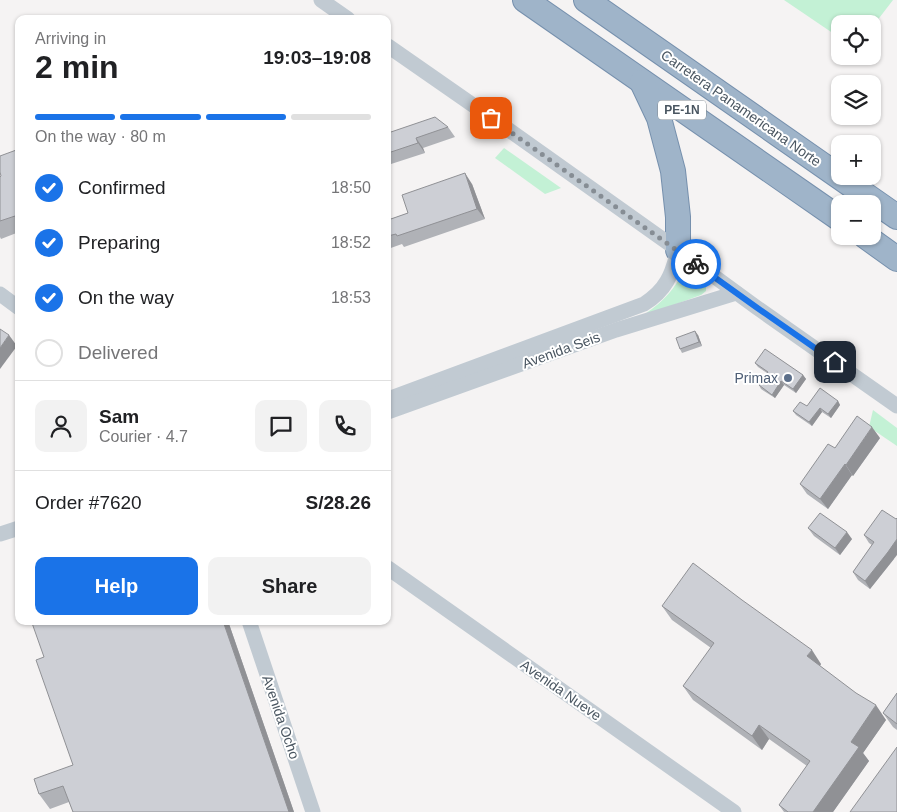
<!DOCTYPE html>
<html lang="en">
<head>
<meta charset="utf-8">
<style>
	:root { --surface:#fff; --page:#f2f2f2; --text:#202124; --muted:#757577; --line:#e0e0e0; --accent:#1a73e8 }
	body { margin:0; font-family:Arial,sans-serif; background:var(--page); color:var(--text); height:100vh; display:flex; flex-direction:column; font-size:19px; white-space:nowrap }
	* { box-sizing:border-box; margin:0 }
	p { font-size:16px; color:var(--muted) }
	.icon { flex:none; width:28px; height:28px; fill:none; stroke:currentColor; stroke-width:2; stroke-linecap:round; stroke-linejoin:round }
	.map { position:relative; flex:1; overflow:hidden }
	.panel { position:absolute; left:15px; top:15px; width:376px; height:610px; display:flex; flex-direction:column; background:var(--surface); border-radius:10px; box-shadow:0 1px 4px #0004 }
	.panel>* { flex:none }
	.controls { position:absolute; left:831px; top:15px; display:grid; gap:10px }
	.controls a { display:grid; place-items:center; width:50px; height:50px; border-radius:10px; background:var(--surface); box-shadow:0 1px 4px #0004; font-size:25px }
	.pin { position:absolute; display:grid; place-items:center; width:42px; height:42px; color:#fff; margin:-21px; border-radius:10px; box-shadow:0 2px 8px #0006 }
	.courier { position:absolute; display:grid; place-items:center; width:50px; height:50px; margin:-25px; border:4px solid #1a73e8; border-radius:50%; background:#fff; color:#222; box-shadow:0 1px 6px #0007 }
	.head em { font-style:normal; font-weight:600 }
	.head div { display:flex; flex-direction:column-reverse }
	.head { display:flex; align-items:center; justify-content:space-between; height:85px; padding:0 20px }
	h1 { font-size:32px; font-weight:600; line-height:38px }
	.bar { display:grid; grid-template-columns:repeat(4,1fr); gap:8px 5px; align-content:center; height:60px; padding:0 20px }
	.bar i { height:6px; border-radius:4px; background:var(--line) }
	.bar .on { background:var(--accent) }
	.bar p { grid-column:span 4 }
	.line { display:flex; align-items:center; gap:12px; padding:0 20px; border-top:1px solid var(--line) }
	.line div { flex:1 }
	.round { display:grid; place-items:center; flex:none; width:52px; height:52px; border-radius:10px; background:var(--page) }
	ol { padding:0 20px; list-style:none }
	li { display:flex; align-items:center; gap:15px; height:55px }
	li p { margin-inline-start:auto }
	li .icon { padding:5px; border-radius:50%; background:var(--accent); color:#fff; stroke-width:4 }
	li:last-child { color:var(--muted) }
	li i { width:28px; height:28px; border:2px solid var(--line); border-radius:50% }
	.cta { display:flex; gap:10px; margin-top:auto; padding:10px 20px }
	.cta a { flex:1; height:58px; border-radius:10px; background:var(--accent); color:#fff; font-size:20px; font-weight:600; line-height:58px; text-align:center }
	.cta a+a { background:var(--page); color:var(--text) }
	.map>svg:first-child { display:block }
</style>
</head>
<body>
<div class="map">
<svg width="897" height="812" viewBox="0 0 897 812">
	<rect width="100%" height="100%" fill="#f5f3f3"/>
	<g fill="#c3f1d5">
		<path d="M784,0H893L873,26L872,24H840V38Z"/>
		<path d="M504,148L561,188L545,194L495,158Z"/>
		<path d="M685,269L706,285V291L701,295L646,315L645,314C664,301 674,290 685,269Z"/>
		<path d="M873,410L897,428V446L869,427Z"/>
	</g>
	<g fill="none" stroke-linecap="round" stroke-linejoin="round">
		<defs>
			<g id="trunk">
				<path d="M525,0L840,219"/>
				<path d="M586,0L897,217"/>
				<path d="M642,82L659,118L673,171L678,217V250"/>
				<path d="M865,236L897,259"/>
			</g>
		</defs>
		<use href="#trunk" stroke="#7690ad" stroke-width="26"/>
		<g stroke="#c1cad2" stroke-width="15">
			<path d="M321,0L348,19"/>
			<path d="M388,46L506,128L678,250L756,307L897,406"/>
			<path d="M0,294L19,308"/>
			<path d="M388,399L644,304C666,290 672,275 678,250"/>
			<path d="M388,412L616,330L736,293"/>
			<path d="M0,534L19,528"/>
			<path d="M388,568L734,812"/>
			<path d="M249,621L313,812"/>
		</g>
		<use href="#trunk" stroke="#9fb4c9" stroke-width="24"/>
	</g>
	<g fill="#b0b2b7">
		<path d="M448,127L455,137L423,148L425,153L388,165V133Z"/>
		<path d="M19,149V232L1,239L0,237V177L1,176Z"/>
		<path d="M472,184L485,219L404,247L402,244L388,249V220L408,213Z"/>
		<path d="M698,335L702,346L682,353L680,349Z"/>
		<path d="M755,363L803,375L806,379L796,393L784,385L775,398L761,389L759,385L767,373L758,367Z"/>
		<path d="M838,401L840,405L831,418L822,412L812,426L796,415L793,411L807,406Z"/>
		<path d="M880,438L853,476L852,475L828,509L807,494L800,484L835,448Z"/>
		<path d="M896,519L894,559L870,589L858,580L853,572L872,545L869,543L864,535Z"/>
		<path d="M808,528L852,539L840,555L814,536Z"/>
		<path d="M662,606L821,664L820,666L886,720L863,753L869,761L833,812H784L779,805L807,766L769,739L762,750L693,700L683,686L711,648L672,620Z"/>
		<path d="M228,621L294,812H73L69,802L50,809L39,794L73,765Z"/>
		<path d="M897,693V730L893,727L883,713Z"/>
	</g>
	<g fill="#909195">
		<path d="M416,138L423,148L425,153L418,143Z"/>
		<path d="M465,173L472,184L485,219L477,209Z"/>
		<path d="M695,331L698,335L702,346L699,342Z"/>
		<path d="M9,335L17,346L0,369V348Z"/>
		<path d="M803,375L806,379L796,393L793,389Z"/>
		<path d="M781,381L784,385L775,398L772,395Z"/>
		<path d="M838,401L840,405L831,418L828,414Z"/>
		<path d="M820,408L822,412L812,426L809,422Z"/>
		<path d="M872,427L880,438L853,476L846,465Z"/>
		<path d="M845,464L852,475L828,509L820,499Z"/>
		<path d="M847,532L852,539L840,555L835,548Z"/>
		<path d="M897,539V555L870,589L865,581Z"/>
		<path d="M223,621H228L294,812H289Z"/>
		<path d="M812,650L821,664L817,670L807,656Z"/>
		<path d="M876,705L886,720L863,753L869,761L833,812H813L851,742Z"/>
		<path d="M759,725L769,739L762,750L752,736Z"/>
	</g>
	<g fill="#cdcfd5" stroke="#909195">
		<path d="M435,117L448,127L416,138L418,143L388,153V133Z"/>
		<path d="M19,149V220L17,221L15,216L0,221V177L1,176L0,172V156Z"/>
		<path d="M465,173L477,209L397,236L396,234L388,236V220L408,213L402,195Z"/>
		<path d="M0,329L9,335L0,348Z"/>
		<path d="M695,331L699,342L680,349L676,338Z"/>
		<path d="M765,349L803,375L793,389L781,381L772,395L759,385L768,372L755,363Z"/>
		<path d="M820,388L838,401L828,414L820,408L809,422L793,411L800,402L807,406Z"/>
		<path d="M857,416L872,427L846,465L845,464L820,499L800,484L828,444L835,448Z"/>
		<path d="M882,510L896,519L897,518V539L888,552L865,581L853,572L874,542L864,535Z"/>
		<path d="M820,513L847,532L835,548L808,528Z"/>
		<path d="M693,563L742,600L812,650L807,656L856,693L876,705L851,742L859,747L813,812H788L779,805L810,761L759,725L752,736L683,686L714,643L662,606Z"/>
		<path d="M38,621H223L289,812H73L63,786L39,794L34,779L73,765L36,660L44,657L32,623Z"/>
		<path d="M897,693V724L883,713Z"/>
		<path d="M897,747V812H850Z"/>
	</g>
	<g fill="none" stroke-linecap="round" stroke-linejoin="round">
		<path stroke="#868d94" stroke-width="5" stroke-dasharray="0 9" d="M491,118L696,264"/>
		<path stroke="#1a73e8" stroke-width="6" d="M696,264L756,307L835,362"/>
	</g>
	<circle fill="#5c6f8a" stroke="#fff" stroke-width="2" cx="788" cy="378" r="5"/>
	<g text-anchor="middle" stroke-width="4" stroke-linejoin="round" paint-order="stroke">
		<rect fill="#fff" stroke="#808990" stroke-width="1" x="658" y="100.5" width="48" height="19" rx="4"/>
		<g font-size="12" font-weight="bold" fill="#4a5661">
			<text x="682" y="114">PE-1N</text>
		</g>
		<g font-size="14" fill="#4a5661" stroke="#fff">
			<text transform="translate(741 108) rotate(35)" y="5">Carretera Panamericana Norte</text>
			<text transform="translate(561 350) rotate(-20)" y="5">Avenida Seis</text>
			<text transform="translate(561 690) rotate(35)" y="5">Avenida Nueve</text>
			<text transform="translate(281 717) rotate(71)" y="5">Avenida Ocho</text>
		</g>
		<g font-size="14" fill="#4e5e75" stroke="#fff" text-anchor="end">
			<text x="778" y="383">Primax</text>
		</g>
	</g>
</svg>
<div class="controls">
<a><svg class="icon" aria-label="locate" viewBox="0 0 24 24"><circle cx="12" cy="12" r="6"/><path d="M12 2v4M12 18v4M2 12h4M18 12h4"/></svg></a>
<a><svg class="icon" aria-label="layers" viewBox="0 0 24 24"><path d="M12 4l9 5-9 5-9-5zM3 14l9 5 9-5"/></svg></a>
<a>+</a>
<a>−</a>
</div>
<div class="pin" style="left:491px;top:118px;background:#ea580c"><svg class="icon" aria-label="bag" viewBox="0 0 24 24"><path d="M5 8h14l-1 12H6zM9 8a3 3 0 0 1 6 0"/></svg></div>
<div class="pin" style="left:835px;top:362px;background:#1f2937"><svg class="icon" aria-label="home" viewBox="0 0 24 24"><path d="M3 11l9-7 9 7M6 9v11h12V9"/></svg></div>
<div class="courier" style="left:696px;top:264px"><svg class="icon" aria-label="bike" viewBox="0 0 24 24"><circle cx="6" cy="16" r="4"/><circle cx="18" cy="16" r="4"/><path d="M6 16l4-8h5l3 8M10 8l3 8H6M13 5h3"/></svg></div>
<section class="panel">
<div class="head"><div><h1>2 min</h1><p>Arriving in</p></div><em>19:03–19:08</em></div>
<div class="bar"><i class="on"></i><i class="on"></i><i class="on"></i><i></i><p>On the way · 80 m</p></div>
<ol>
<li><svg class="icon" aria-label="check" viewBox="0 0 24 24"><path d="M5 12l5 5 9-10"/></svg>Confirmed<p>18:50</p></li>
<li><svg class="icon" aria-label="check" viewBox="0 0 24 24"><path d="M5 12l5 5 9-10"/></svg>Preparing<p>18:52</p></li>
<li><svg class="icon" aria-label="check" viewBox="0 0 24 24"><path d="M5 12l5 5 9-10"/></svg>On the way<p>18:53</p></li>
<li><i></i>Delivered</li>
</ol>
<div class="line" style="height:90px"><a class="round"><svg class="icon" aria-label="person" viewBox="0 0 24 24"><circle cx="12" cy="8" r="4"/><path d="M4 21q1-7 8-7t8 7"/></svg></a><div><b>Sam</b><p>Courier · 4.7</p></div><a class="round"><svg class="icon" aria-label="chat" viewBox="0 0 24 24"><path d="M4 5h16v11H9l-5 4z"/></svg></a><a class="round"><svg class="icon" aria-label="phone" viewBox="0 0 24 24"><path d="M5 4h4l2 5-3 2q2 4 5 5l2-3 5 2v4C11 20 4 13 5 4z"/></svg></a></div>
<div class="line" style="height:65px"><div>Order #7620</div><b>S/28.26</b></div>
<div class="cta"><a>Help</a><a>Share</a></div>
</section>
</div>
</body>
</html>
